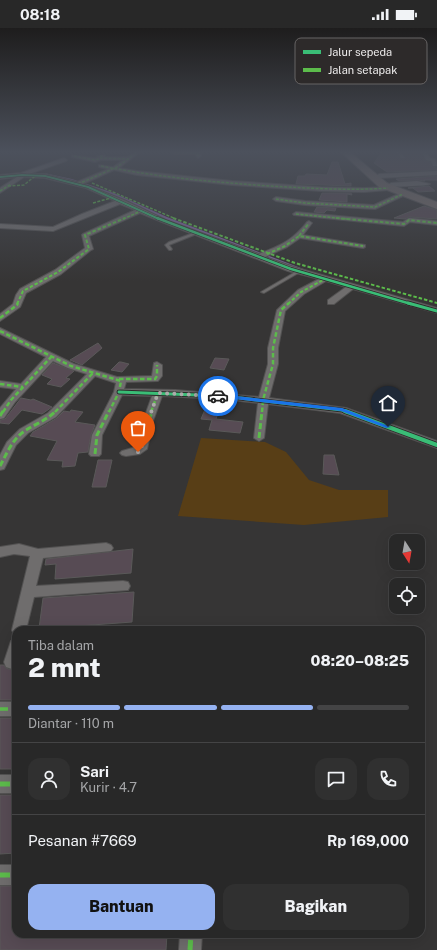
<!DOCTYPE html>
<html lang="id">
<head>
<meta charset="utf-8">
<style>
	:root { --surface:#282828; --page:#303030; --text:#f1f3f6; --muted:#a5a6a8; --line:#444445; --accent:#95b2f1 }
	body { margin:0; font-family:"Public Sans",sans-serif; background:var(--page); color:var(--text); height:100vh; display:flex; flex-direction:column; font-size:15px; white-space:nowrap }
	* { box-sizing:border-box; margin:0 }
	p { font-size:13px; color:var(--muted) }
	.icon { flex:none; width:22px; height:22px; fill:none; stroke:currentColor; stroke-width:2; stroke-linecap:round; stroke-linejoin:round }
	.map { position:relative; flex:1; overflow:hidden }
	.drawer { position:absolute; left:12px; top:598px; width:413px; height:312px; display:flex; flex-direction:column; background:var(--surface); border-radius:12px; box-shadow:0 4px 16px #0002,0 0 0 1px var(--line) }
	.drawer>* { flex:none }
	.needle { width:26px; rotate:169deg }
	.fabs { position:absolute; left:389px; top:506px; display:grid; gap:8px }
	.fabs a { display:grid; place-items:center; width:36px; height:36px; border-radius:8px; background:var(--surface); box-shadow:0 4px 16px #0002,0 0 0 1px var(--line); font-size:20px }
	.pin { position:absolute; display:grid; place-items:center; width:34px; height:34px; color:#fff; margin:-41px -17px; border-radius:50% 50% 50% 0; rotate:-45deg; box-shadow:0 0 4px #0007 }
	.pin .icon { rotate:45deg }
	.courier { position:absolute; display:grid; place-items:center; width:40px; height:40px; margin:-20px; border:3px solid #1a73e8; border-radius:50%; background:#fff; color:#222; box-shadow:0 1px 5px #0007 }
	.overview em { font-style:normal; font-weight:800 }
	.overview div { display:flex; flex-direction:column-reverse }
	.overview { display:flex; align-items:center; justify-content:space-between; height:68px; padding:0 16px }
	h1 { font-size:26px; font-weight:800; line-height:30px }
	.bar { display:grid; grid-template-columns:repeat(4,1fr); gap:6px 4px; align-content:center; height:48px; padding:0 16px }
	.bar i { height:5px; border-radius:3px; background:var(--line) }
	.bar .active { background:var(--accent) }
	.bar p { grid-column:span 4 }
	.line { display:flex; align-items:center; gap:10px; padding:0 16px; border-top:1px solid var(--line) }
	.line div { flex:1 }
	.round { display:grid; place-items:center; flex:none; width:42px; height:42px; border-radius:12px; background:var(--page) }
	.cta { display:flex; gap:8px; margin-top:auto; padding:8px 16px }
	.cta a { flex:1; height:46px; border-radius:12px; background:var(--accent); color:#111; font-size:16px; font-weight:800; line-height:46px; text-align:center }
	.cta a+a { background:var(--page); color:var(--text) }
	.status { display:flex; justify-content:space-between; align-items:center; height:28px; padding:0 20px; background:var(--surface); direction:ltr }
	.status svg { height:11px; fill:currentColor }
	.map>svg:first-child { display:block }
</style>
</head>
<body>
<div class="status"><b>08:18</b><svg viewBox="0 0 49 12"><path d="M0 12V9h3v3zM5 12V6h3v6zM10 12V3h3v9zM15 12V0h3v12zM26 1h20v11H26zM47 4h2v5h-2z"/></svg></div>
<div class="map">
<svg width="437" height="922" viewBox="0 0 437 922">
	<rect width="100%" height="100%" fill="#363535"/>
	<path fill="#583e16" d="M201,410L265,414L286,424L309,452L339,462H388V489L304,497L178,488Z"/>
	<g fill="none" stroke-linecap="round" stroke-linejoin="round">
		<path fill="#7e649e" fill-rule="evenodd" d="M44,145L72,151L114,165L167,189L306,242L305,244H299L163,191L110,167L69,154L42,148V146Z"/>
	</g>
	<g fill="#574b54" stroke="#5a5959">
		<path d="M382,124H396L401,132L406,130L402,124H421L425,133L430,134L432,139L437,140V142L387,144L374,135Z"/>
		<path d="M332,134H338L345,156L351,155V158L296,156L298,148H305L306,146L327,147Z"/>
		<path d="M437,148V152H424L425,153L417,152L399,153L396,151Z"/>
		<path d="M429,158L435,163L418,164L413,160H408Z"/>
		<path d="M322,165H351L352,167L347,166V174L319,172Z"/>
		<path d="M424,178L437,182V191L409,189L405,191L394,190Z"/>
		<path d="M317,179L336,180L335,183L327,182L324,185L314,184Z"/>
		<path d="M98,315L102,320L82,337L70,332Z"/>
		<path d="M215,330L229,331L224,342L210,340Z"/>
		<path d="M119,334H121L129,336L122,344L111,342Z"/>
		<path d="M53,335L74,343L66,350L70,351L61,359L47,356L52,351L42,347Z"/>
		<path d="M21,370L31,372L33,371L52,379L42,386L22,382L9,396L0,395V392L5,391Z"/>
		<path d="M209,372H222L216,391L243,394L240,405L209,402L212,392L201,391Z"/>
		<path d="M71,382L83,384L75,394L95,397L91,407L88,424L78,425L75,438L62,439L63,433L47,432L57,413L30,408L33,404L57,390L64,383L70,384Z"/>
		<path d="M324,427H334L339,447L323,446Z"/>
		<path d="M98,432H112L106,459H92Z"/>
		<path d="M133,521L131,545L55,551L56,536L45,537L46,531Z"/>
		<path d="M134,564L132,594L39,601L43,570Z"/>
		<path d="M0,637H4L6,640L12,642L16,641V672H0Z"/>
		<rect x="0" y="690" width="16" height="51"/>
		<path d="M0,767H16V825L0,826Z"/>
		<path d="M0,858H16V906H167L166,922H0Z"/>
	</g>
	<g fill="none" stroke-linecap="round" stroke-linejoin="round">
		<defs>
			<g id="service">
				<path d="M196,204L199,205L169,217L172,221L171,222H169L165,217L169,214Z"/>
				<path d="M297,243L300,244L264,265L261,264Z"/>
			</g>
			<g id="minor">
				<path d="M135,124H140L119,140L137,143L232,153L321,159L364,160L390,159V161L388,162L364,164L321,163L232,157L137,147L114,142L83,156L124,172L166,192L259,226C281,217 292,213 307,194L309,193L312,195L303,207L365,217V219L363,220L300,210L287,219L265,229L294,239L437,280V285L353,261L334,276H328V272L346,259L326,253L304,266L285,283L278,320V336L269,370L346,380L437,413V420L340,385L268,376L264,410L259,413L254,410L258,375L223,371L162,368L153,393L147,421L140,426L126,428L122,427L120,425L122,423L136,419L143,393L152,368L122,367L102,407L101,426L99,428H91L89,426L92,407L114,364L116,355L95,348L56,389L28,405L16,417L4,441L0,442V427L7,414L20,401L48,385L87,346L68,340L53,333L15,374L4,390L0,391V380L16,361L0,359V353L21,356L46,329L0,306V300L74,336L117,349L152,348L154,335L157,334L162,337V348L158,353L126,354L124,361L175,362L259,369L268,336V320L277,282L298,262L319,251L288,243L162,194L140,185L89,208L93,221L91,222L61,246L26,265L20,279L0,293V286L13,276L16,267L20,261L55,242L85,220L82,207L83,206L135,182L120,176L53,203L0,200V196L53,199L82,186L115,173L86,160L45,150L24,149L0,165V160L17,149L0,151V147L21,145L64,130L67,132L66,133L29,146H45L77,154L108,141L99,139V137L113,139L123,132H101L95,134L72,129V127L95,130L98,129L97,128L105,127V129H127Z"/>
				<path d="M172,124H198L201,125V128L198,130L195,126H175Z"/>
				<path d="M397,124H401L405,130H401Z"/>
				<path d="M422,124H426L430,130L435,131L437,138H433L431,133L426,132Z"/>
				<path d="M437,143V147L379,150L376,148L379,146Z"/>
				<path d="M417,153L430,156C427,158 398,158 391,159L388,157L391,155Z"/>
				<path d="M403,164L405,165V167L375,181L305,177L276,173L273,171L276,169L305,173L374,177Z"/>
				<path d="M296,184L403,194L409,190L437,193V197L410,194L404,198L294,187L293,186Z"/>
				<path d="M106,515L111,517L113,520L111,523L43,530L36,558L123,553L128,554L130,558L128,562L34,569L26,602H16V607L14,606L12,602L30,528L14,526L0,529V519L19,516L38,521Z"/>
				<path d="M16,611V639L12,641L6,639L4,634L11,613Z"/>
				<rect x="0" y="674" width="16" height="14"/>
				<rect x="0" y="747" width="16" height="18"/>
				<rect x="0" y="837" width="16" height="20"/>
				<path d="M180,906H202L201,922H179Z"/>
			</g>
			<path id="trunk" d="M341,124H350L387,155L437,174V181L379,159Z"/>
		</defs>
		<use href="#service" stroke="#535252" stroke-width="2"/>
		<use href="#minor" stroke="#535252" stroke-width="2"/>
		<use href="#trunk" stroke="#535252" stroke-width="2"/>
		<use href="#service" fill="#6f6d6d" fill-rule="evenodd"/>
		<use href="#minor" fill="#6f6d6d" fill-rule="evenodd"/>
		<use href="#trunk" fill="#766d6a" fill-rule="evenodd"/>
		<g stroke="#5cbc4b" stroke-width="1.5" stroke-dasharray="3 1.5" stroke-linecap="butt">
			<path d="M175,124L198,125V128"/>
			<path d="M74,128L95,132L101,130"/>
			<path d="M100,128H103L101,130L129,131"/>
			<path d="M101,138C157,149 213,154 270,158C309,160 348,163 388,160"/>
			<path d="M92,155L176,191"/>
			<path d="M78,156L117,139L137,124"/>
			<path d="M8,158L24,157L35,148"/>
			<path d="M0,163L11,156"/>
			<path d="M276,171L305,175L375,179L403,166"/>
			<path d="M93,175L111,170"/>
			<path d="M296,186L347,191"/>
			<path d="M123,191L141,183"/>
		</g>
		<g stroke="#5cbc4b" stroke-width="2" stroke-dasharray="3.5 2" stroke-linecap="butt">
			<path d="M173,190L295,235L437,275"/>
			<path d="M336,190L404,196L409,192L437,195"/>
			<path d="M299,208L309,195"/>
			<path d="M267,226L285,218L299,208L363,218"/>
			<path d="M17,276L23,263L58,244L89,221L85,207L125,190"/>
			<path d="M288,276L301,264L323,252"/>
		</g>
		<g stroke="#5cbc4b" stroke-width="2.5" stroke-dasharray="4.5 2.5" stroke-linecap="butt">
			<path d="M0,290L17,277L18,275"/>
			<path d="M0,303L71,338L121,353L119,364L109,384"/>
			<path d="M119,351H155L157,348V337"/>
			<path d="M0,356L23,359"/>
			<path d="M3,384L11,372L52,328"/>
			<path d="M55,384L93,345"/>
			<path d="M151,384L158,365"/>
			<path d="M262,384L263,372L273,336V320L281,282L289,275"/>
		</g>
		<g stroke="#5cbc4b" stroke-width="3" stroke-dasharray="6 3" stroke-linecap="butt">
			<path d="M0,388L3,383"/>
			<path d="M259,410L262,383"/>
			<path d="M142,418L152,383"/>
			<path d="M95,426L97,407L109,383"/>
			<path d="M0,438C7,425 13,410 26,402C36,396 48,391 56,383"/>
		</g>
		<path stroke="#5cbc4b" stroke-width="3.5" stroke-dasharray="8 3.5" stroke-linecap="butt" d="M0,681H16"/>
		<g stroke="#5cbc4b" stroke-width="5" stroke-dasharray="10 5" stroke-linecap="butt">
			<path d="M0,756H16"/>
			<path d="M0,847H16"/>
			<path d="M190,922L191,906"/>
		</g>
		<defs>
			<path id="cycleway-far3" d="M0,149L22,147L45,148L88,159L159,191"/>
			<path id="cycleway-far2" d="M157,190L291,241L411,276"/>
			<g id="cycleway-far1">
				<path d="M408,275L437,283"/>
				<path d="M119,364L223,368L342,382L347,384"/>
			</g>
			<path id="cycleway" d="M345,383L437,417"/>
		</defs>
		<use href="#cycleway-far3" stroke="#2d2a2a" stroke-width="3"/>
		<use href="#cycleway-far2" stroke="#2d2a2a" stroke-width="4"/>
		<use href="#cycleway-far1" stroke="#2d2a2a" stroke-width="5"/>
		<use href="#cycleway" stroke="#2d2a2a" stroke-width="6"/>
		<use href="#cycleway-far3" stroke="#3abd76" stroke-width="2"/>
		<use href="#cycleway-far2" stroke="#3abd76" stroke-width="2.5"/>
		<use href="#cycleway-far1" stroke="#3abd76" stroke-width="3"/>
		<use href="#cycleway" stroke="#3abd76" stroke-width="4"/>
	</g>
	<linearGradient id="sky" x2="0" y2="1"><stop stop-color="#1e1d1d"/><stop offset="0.49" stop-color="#4c515c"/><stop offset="1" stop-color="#4c515c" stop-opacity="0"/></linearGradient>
	<rect width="437" height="253" fill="url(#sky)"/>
	<path fill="#1a73e8" d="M218,366L342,380L391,399L386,400L341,383L216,369V367Z"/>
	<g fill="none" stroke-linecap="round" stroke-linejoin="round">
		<path stroke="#adabab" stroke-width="4" stroke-dasharray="0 7.2" d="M138,424L141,421L148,393L158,365L218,368"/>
	</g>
	<rect x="295" y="10" width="132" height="46" rx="6" fill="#2d2a2a" stroke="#676464" stroke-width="1"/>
	<rect x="303" y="22" width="18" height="4" fill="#3abd76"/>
	<rect x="303" y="40" width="18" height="4" fill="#5cbc4b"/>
	<g font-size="11" fill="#edebeb">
		<text x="328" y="28">Jalur sepeda</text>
		<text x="328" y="46">Jalan setapak</text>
	</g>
</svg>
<div class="fabs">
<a><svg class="needle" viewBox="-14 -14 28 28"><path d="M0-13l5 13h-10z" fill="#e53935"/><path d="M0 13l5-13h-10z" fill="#a5a6a8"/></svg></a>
<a><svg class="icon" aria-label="locate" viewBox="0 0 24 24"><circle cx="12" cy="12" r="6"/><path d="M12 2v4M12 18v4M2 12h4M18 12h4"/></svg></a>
</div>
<div class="pin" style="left:138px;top:424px;background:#ea580c"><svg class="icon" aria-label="bag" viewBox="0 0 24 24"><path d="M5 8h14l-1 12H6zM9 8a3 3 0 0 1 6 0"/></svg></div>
<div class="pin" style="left:388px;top:399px;background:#1f2937"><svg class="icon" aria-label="home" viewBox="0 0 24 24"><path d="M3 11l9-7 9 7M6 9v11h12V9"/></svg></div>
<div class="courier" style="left:218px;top:368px"><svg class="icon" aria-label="car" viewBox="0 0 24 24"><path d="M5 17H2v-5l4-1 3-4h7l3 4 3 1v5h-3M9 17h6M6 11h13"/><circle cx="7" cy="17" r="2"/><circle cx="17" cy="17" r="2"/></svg></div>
<section class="drawer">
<div class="overview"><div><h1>2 mnt</h1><p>Tiba dalam</p></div><em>08:20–08:25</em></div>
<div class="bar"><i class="active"></i><i class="active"></i><i class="active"></i><i></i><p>Diantar · 110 m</p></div>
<div class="line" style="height:72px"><a class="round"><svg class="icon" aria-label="person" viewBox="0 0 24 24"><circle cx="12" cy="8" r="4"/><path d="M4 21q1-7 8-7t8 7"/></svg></a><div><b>Sari</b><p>Kurir · 4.7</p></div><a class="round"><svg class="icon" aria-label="chat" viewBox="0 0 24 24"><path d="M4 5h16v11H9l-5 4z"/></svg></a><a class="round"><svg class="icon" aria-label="phone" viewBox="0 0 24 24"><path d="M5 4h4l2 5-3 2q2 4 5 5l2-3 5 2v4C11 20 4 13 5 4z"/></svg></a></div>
<div class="line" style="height:52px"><div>Pesanan #7669</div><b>Rp 169,000</b></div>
<div class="cta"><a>Bantuan</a><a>Bagikan</a></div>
</section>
</div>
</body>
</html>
